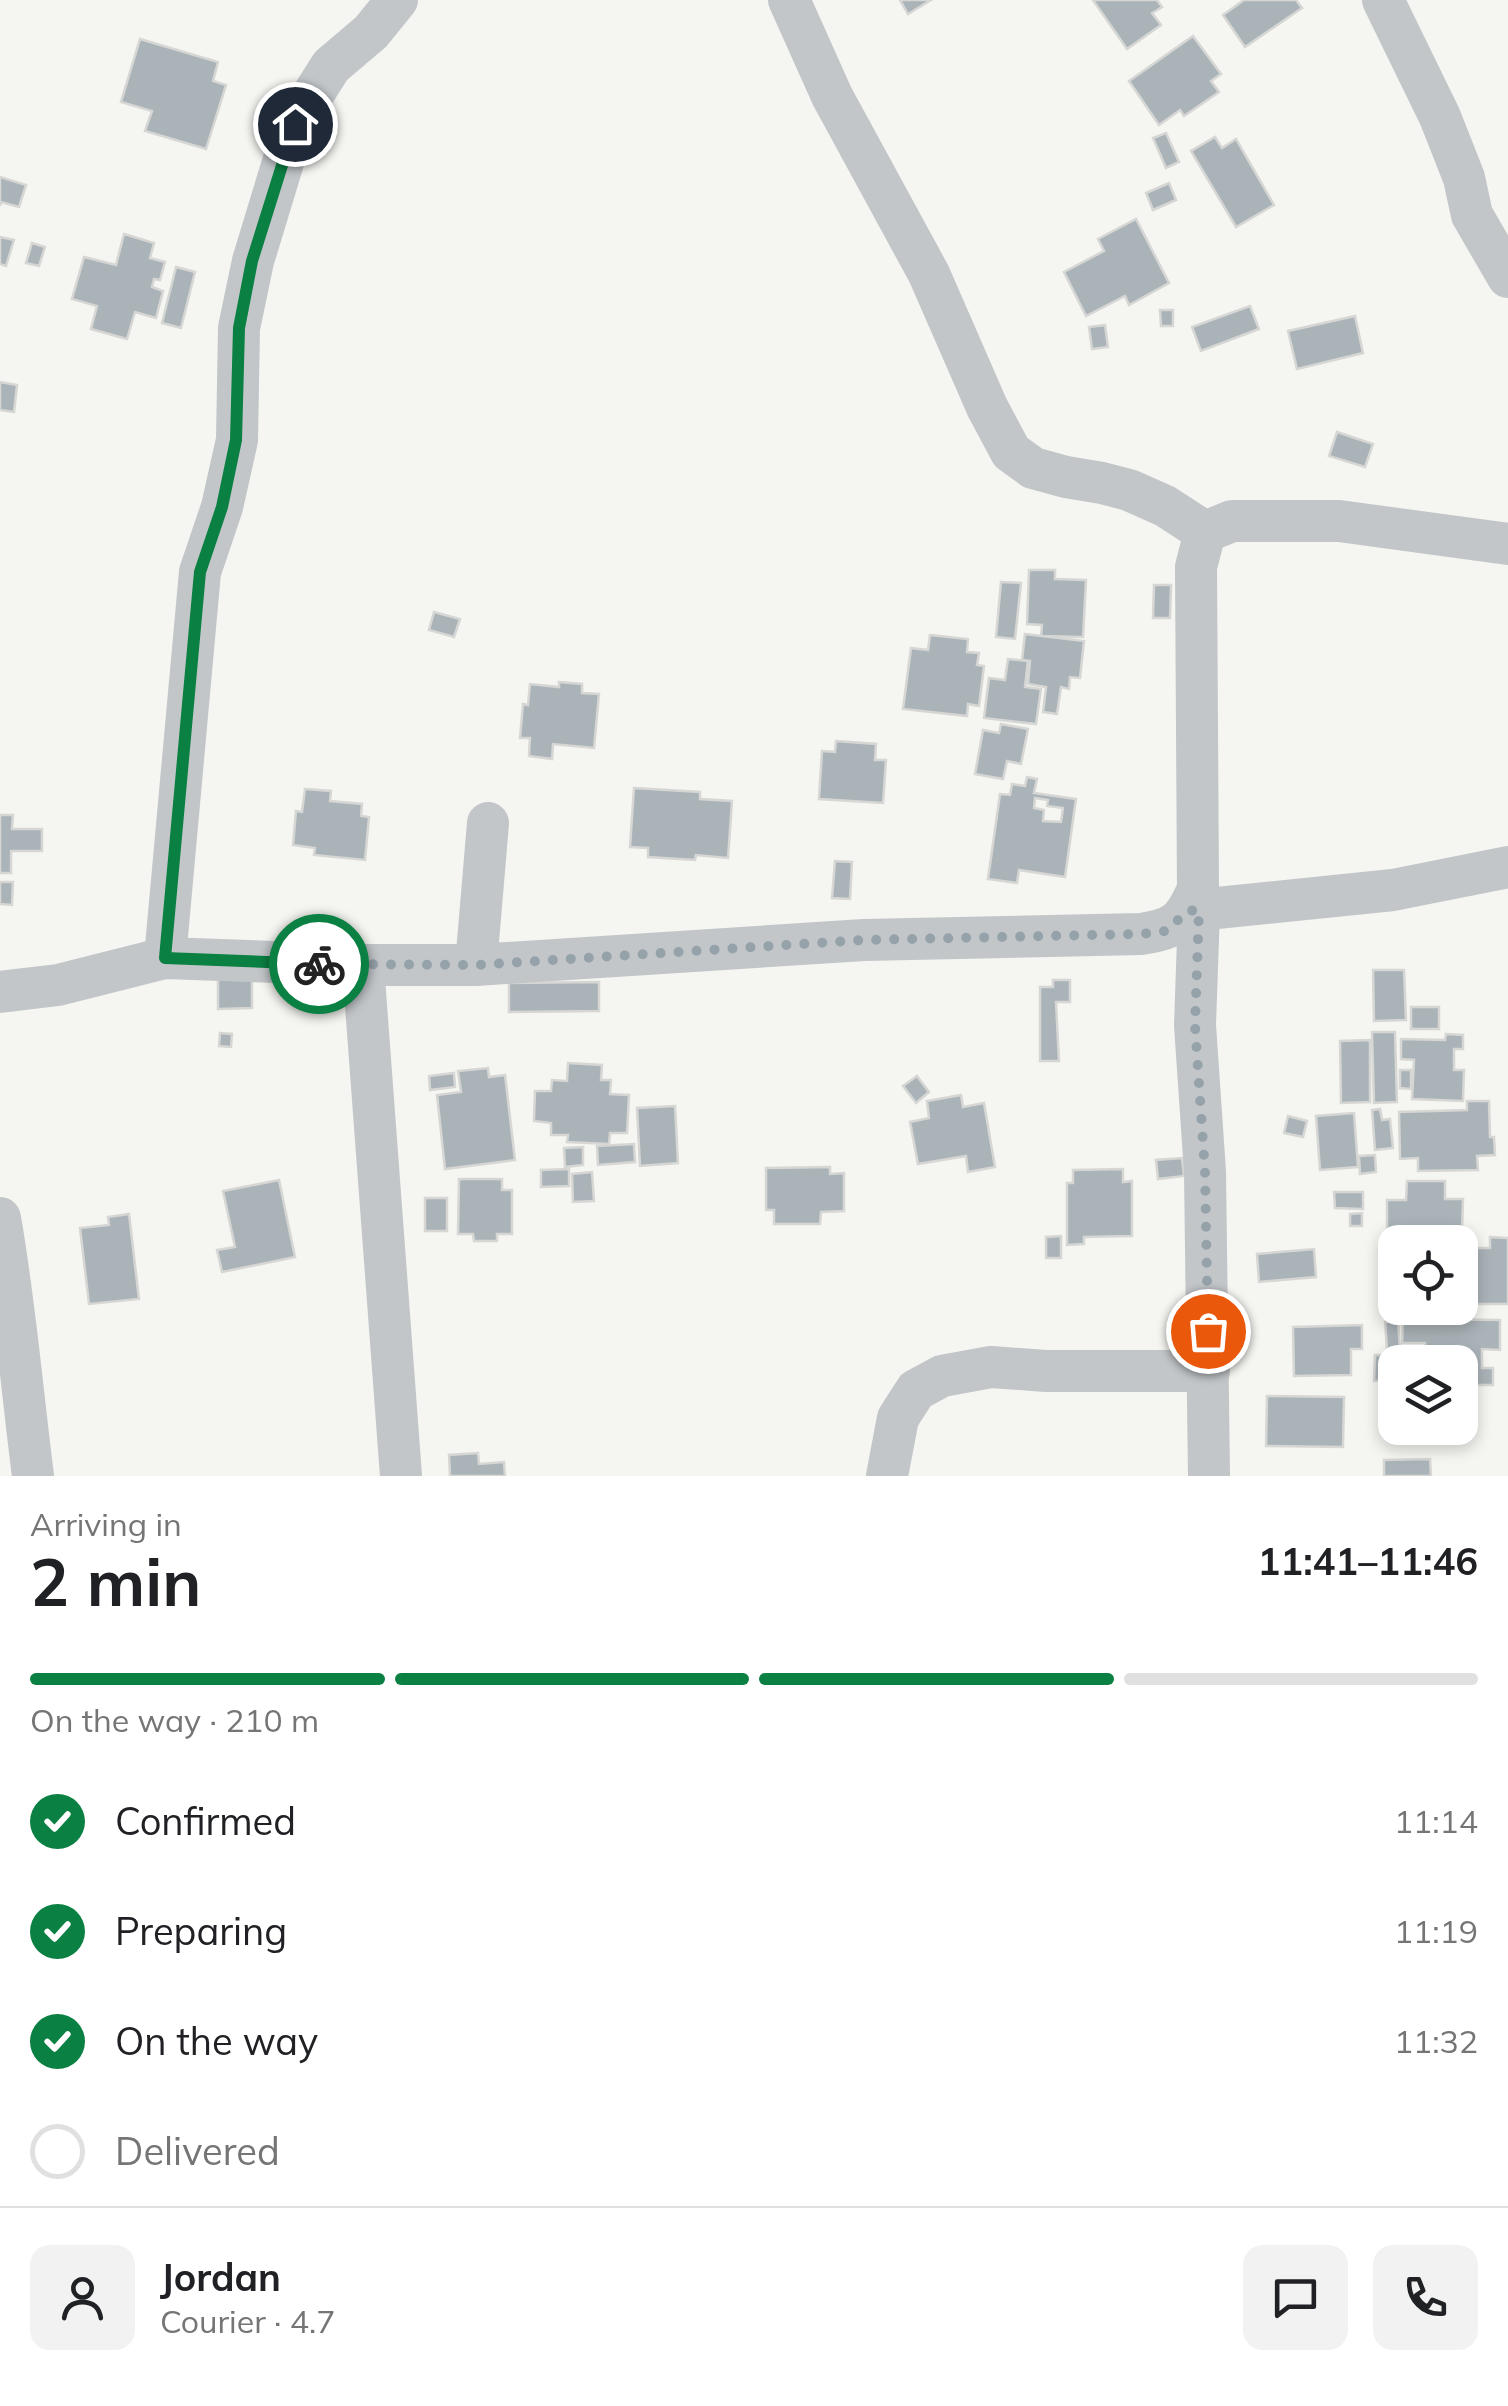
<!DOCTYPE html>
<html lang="en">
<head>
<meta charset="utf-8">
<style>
	:root { --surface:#fff; --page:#f2f2f2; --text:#202124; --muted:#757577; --line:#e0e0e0; --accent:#0b8043 }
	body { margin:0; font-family:Mulish,sans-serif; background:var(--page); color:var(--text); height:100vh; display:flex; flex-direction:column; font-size:38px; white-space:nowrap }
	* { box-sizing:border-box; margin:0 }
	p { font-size:32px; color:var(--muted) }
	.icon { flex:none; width:55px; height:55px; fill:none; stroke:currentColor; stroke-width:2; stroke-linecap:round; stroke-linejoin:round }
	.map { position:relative; height:1476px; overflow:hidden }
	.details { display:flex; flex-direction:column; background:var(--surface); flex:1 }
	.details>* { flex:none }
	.tools { position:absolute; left:1378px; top:1225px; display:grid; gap:20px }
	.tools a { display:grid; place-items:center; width:100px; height:100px; border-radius:20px; background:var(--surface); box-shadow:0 5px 15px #0003; font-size:50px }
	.pin { position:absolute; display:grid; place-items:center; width:85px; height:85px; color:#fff; margin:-42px; border:5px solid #fff; border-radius:50%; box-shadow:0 2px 10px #0007 }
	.courier { position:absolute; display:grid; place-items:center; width:100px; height:100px; margin:-50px; border:8px solid #0b8043; border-radius:50%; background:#fff; color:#222; box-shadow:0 2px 12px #0007 }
	.head em { font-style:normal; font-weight:700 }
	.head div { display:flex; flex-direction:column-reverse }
	.head { display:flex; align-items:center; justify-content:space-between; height:170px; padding:0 30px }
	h1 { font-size:65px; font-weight:700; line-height:75px }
	.bar { display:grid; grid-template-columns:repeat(4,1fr); gap:15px 10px; align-content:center; height:120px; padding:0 30px }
	.bar i { height:12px; border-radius:8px; background:var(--line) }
	.bar .on { background:var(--accent) }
	.bar p { grid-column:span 4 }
	.line { display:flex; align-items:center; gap:25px; padding:0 30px; border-top:2px solid var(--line) }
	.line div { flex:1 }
	.round { display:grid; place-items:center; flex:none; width:105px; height:105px; border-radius:20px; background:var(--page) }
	ol { padding:0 30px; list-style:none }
	li { display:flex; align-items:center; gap:30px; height:110px }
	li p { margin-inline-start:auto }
	li .icon { padding:10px; border-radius:50%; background:var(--accent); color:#fff; stroke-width:4 }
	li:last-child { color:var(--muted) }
	li i { width:55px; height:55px; border:5px solid var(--line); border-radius:50% }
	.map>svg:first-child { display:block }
</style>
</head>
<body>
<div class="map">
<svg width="1508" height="1476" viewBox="0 0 1508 1476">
	<rect width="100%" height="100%" fill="#f5f5f1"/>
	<g fill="#aab3b8" stroke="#d6d6d4" stroke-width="2.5" fill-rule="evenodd">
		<path d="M900,0H931L908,14Z"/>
		<path d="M1093,0H1157L1162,7L1152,13L1161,25L1127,49Z"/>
		<path d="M1244,0H1296L1302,8L1245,47L1223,15Z"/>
		<path d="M1193,36L1221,74L1211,81L1219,92L1184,116L1180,110L1159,125L1129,81Z"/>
		<path d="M140,39L218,62L213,81L226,85L206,149L145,131L152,111L121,102Z"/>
		<path d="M1166,133L1179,162L1166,168L1153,138Z"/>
		<path d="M1215,137L1222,148L1236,139L1274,205L1236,227L1191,151Z"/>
		<path d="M0,177L26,185L19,207L1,202L0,206Z"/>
		<path d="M1169,183L1176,200L1153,210L1146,193Z"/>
		<path d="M1136,219L1169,283L1129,305L1125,296L1086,316L1064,272L1104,251L1098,239Z"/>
		<path d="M124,234L154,243L150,258L165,262L160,280L154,279L152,287L163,291L156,318L135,312L127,339L91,329L97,306L72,299L84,257L116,265Z"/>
		<path d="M0,237L14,240L6,266L0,264Z"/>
		<path d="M32,243L45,247L39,266L26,263Z"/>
		<path d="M176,267L195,272L181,328L162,323Z"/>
		<path d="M1250,306L1259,329L1201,351L1192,327Z"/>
		<path d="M1160,310H1173V326H1161Z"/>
		<path d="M1355,316L1363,353L1297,369L1288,331Z"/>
		<path d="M1105,325L1108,347L1092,349L1089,327Z"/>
		<path d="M0,382L17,385L14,412L0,410Z"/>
		<path d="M1337,432L1373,444L1365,467L1329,456Z"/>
		<path d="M1029,570H1055V579L1086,580L1083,637L1041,636L1042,625L1027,624Z"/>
		<path d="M1001,582L1021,583L1015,639L996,637Z"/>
		<path d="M1154,585H1171L1170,618H1153Z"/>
		<path d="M434,612L460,619L454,637L429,630Z"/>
		<path d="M1025,634L1084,641L1080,678L1070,677L1069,689L1061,687L1057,714L1043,712L1046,687L1028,684L1030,661L1022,660Z"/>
		<path d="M930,635L968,639L967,652L979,653L977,665L984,666L979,706L968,704L967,716L903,709L911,648L928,650Z"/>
		<path d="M1008,659L1028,661L1025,687L1041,689L1036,724L984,718L989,678L1005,680Z"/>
		<path d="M559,682L582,684V693L599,694L594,748L553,744L552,759L529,756L530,738H520L523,704L528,705L530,684L559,687Z"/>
		<path d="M1001,724L1028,729L1021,764L1007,761L1003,779L975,774L983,730L999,733Z"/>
		<path d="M836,741L876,744L875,760H886L883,803L819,799L822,751L835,752Z"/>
		<path d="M1027,777L1037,779L1034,793L1076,799L1065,877L1019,870L1017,883L988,879L1000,794L1010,795L1012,784L1025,786ZM1035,798L1048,800L1047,806L1063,808L1061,822L1043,821L1044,810L1034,808Z"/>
		<path d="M634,788L700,792V799L732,801L728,858L696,855L695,860L648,857V848L630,847Z"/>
		<path d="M305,789L331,791L330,801L362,804L361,816L369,817L365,860L314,855L315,848L293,845L296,811L302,812Z"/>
		<path d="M0,815H13L12,829H42V851H11V873H0Z"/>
		<path d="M835,861L852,862L850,899L832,898Z"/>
		<path d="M0,882H13L12,905L0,904Z"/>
		<path d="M1373,970H1404L1406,1020L1374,1021Z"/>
		<path d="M252,978V1008L218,1009V979Z"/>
		<path d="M1053,980H1070V1002H1056L1059,1061H1040V987H1053Z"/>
		<path d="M599,982V1011L509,1012V983Z"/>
		<rect x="1411" y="1007" width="28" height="22"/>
		<path d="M1372,1032H1395L1397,1102L1374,1103Z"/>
		<path d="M220,1033L232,1034L231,1047L219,1046Z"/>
		<path d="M1446,1034L1463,1035V1049H1454V1070H1464L1463,1101L1412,1099L1414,1060L1401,1059V1039L1445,1040Z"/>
		<path d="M1370,1040V1102L1341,1103L1340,1041Z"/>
		<path d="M568,1063L602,1065L601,1080H611L610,1094L629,1095L627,1133H610L609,1144L567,1142L568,1135H551V1123L534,1121L535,1091H551L552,1080L567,1081Z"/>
		<path d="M488,1068L489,1077L505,1075L515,1160L445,1169L437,1095L461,1092L458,1071Z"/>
		<path d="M1400,1070H1411V1089L1400,1088Z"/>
		<path d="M454,1073L455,1087L430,1090L429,1076Z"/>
		<path d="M917,1076L929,1092L916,1103L903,1086Z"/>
		<path d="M961,1095L963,1107L984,1103L995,1167L968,1172L966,1156L918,1164L910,1122L929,1118L927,1101Z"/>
		<path d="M1467,1101H1489L1490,1137H1494L1495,1155L1477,1156L1478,1170L1418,1171V1158L1400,1159L1399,1112L1467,1110Z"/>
		<path d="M675,1106L678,1163L640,1166L637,1108Z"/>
		<path d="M1380,1109L1382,1120L1390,1119L1393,1148L1375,1150L1372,1110Z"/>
		<path d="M1354,1113L1358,1167L1320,1170L1316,1116Z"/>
		<path d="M1288,1116L1307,1121L1303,1137L1284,1133Z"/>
		<path d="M634,1144L635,1162L598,1165L597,1146Z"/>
		<path d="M583,1147V1165L565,1167L564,1148Z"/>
		<path d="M1375,1155L1376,1172L1360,1174L1359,1156Z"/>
		<path d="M1182,1158L1184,1176L1158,1179L1156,1160Z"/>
		<path d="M830,1167V1174L844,1173V1211L821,1212L820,1224H774V1210H766V1168Z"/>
		<path d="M569,1169V1186L541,1187V1170Z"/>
		<path d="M1123,1169V1182L1132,1181V1236L1084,1237V1244L1067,1245V1183H1073V1170Z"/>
		<path d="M592,1172L594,1201L573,1202L572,1174Z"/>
		<path d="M459,1179H502V1190H512V1234H497V1241H474L473,1234H458Z"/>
		<path d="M279,1180L295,1257L222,1272L217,1250L235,1247L223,1191Z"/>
		<path d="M1407,1181H1445V1199H1463L1462,1231H1449V1242H1387V1200H1406Z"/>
		<path d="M1334,1192H1363V1209L1335,1208Z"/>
		<rect x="425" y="1198" width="22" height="33"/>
		<path d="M1362,1213V1226H1350V1214Z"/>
		<path d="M129,1214L139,1299L89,1304L80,1228L109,1225L108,1217Z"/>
		<path d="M1061,1236V1258H1046V1237Z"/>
		<path d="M1490,1237L1508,1238V1304H1460V1248H1490Z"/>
		<path d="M1314,1249L1316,1277L1259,1282L1257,1254Z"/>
		<path d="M1395,1249V1271L1380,1272L1379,1250Z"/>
		<path d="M1424,1319L1500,1320V1350L1482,1349V1368H1493V1385H1460V1362H1425V1343H1402L1403,1322L1424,1323Z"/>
		<path d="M1398,1321L1400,1348L1387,1349L1385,1322Z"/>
		<path d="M1362,1325V1349H1351V1375L1294,1376L1293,1327Z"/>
		<path d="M1375,1355H1389V1380L1374,1381Z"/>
		<path d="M1267,1396L1344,1397L1343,1447L1266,1446Z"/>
		<path d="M478,1453L479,1464L504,1462L505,1476H450L449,1455Z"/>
		<path d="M1430,1459L1431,1476H1384V1460Z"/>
	</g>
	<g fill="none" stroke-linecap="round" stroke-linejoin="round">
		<g stroke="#c2c6c9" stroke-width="42">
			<path d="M789,0L832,96L929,274L987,407L1011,452L1033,468L1066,477L1102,483L1129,490L1165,506L1205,532"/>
			<path d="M1383,0L1440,117L1464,178L1472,215L1508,277"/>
			<path d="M1199,910L1195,1025L1205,1172L1209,1476"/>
			<path d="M1188,911L1393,890L1508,867"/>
			<path d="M165,958L200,572L222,507L237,440L239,328L253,261L295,123L331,66L371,32L397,0"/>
			<path d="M363,965L401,1476"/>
			<path d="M476,965L488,823"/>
			<path d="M0,992L58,985L165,958L363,965H476L864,940L1141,934C1176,929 1184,921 1198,889L1196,567L1205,532L1232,521H1339L1508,544"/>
			<path d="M0,1218C15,1304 22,1390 33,1476"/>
			<path d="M887,1476L898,1418L916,1390L942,1376L991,1367L1046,1371H1209"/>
		</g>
	</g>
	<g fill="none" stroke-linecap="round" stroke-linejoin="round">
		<path stroke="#96a2aa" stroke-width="10" stroke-dasharray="0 18" d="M319,964L476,965L864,940L1141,934L1166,931L1188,911L1199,910L1195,1025L1205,1172L1208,1331"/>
		<path stroke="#0b8043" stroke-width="12" d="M295,124L252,261L239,328L236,440L222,507L200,572L165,958L319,964"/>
	</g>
</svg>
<div class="tools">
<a><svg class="icon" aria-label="locate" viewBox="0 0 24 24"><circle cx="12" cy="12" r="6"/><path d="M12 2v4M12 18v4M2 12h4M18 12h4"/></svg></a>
<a><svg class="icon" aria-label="layers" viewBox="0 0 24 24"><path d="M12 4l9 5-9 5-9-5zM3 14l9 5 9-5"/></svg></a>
</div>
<div class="pin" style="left:1208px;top:1331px;background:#ea580c"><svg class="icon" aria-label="bag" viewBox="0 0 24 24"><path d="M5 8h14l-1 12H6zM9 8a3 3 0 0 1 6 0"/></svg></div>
<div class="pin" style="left:295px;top:124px;background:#1f2937"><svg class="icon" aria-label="home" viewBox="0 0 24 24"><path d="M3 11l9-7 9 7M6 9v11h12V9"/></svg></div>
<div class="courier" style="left:319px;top:964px"><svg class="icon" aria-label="bike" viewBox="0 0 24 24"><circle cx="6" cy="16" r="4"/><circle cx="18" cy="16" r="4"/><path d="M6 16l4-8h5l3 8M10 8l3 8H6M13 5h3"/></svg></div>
</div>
<section class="details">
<div class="head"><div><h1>2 min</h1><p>Arriving in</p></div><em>11:41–11:46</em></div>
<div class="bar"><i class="on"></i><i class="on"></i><i class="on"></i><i></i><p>On the way · 210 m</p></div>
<ol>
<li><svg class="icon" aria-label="check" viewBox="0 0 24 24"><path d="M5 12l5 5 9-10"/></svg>Confirmed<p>11:14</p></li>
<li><svg class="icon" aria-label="check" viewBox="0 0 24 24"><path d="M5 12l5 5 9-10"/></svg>Preparing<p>11:19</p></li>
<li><svg class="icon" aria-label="check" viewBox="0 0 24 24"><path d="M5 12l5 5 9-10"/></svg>On the way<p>11:32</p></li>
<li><i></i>Delivered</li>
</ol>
<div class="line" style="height:180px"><a class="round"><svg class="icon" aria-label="person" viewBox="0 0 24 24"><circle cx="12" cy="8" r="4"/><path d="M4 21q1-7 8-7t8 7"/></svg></a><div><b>Jordan</b><p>Courier · 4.7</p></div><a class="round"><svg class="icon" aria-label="chat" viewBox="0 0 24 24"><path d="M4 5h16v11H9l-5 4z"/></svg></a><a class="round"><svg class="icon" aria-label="phone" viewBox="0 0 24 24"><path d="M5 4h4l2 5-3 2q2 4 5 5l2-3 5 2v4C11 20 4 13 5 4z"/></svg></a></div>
</section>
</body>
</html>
